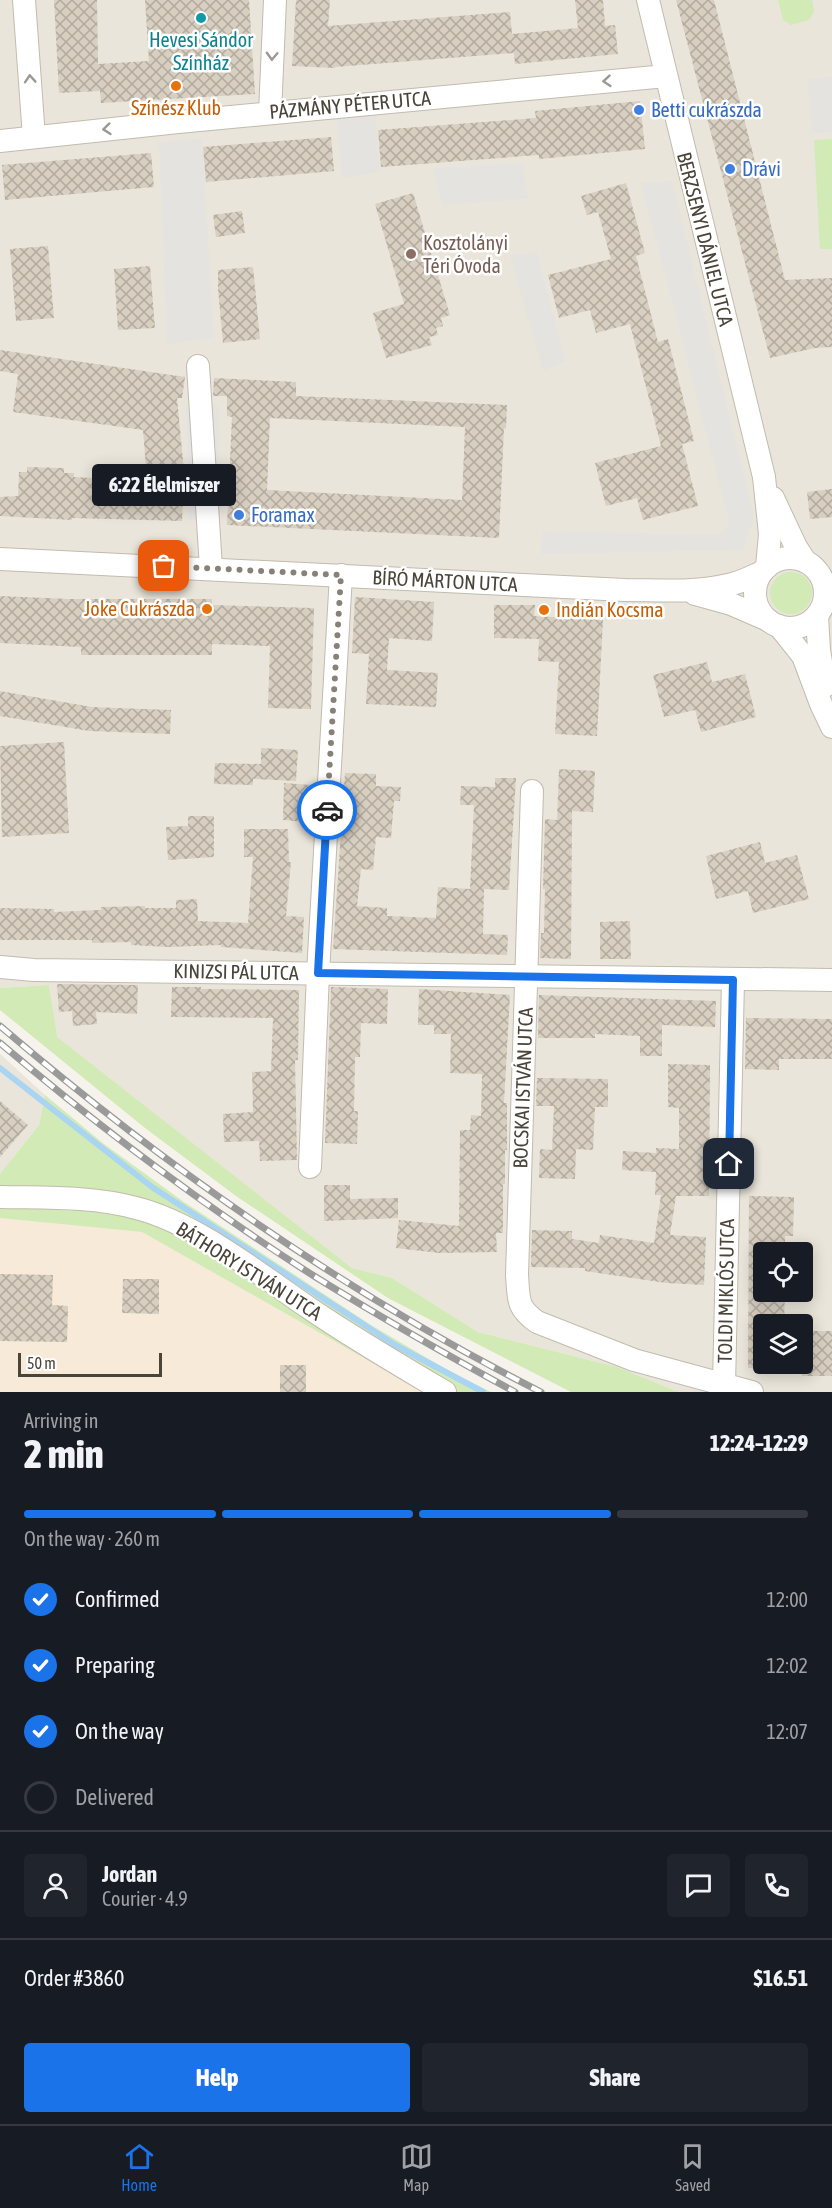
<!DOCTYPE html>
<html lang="en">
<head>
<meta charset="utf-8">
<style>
	:root { --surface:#171b24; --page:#20242c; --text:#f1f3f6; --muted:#9ea1a6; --line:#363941; --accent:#1a73e8 }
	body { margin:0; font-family:"Asap Condensed",sans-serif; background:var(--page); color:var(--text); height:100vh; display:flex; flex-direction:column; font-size:22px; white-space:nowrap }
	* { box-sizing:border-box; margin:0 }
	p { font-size:20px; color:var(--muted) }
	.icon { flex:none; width:33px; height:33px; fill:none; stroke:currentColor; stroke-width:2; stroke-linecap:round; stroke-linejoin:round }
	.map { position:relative; height:1392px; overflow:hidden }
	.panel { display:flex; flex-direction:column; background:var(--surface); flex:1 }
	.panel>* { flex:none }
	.fabs { position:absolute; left:753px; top:1242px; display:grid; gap:12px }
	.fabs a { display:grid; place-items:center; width:60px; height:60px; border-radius:6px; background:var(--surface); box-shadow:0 3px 15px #0003; font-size:30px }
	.scale { position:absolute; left:18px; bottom:15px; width:144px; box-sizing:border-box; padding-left:6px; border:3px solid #4b4439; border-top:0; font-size:16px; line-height:21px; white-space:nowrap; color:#4b4439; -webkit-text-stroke:4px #fff; paint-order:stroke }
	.pin { position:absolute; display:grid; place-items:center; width:51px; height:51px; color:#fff; margin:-26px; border-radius:12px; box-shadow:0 3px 9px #0006 }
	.courier { position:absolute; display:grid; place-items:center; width:60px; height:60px; margin:-30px; border:4px solid #1a73e8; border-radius:50%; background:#fff; color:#222; box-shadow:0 2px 8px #0007 }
	.bubble { position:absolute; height:42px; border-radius:6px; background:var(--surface); box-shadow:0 3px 15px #0003; font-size:20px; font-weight:800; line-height:42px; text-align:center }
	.summary em { font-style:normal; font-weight:800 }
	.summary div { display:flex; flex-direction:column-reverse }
	.summary { display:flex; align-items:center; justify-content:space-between; height:102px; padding:0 24px }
	h1 { font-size:39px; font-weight:800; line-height:45px }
	.bar { display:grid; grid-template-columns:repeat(4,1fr); gap:9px 6px; align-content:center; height:72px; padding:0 24px }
	.bar i { height:8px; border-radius:4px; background:var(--line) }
	.bar .active { background:var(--accent) }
	.bar p { grid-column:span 4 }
	.line { display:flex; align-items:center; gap:15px; padding:0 24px; border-top:2px solid var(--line) }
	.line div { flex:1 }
	.round { display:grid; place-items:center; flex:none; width:63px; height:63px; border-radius:6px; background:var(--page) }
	ol { padding:0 24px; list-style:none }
	li { display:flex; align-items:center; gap:18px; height:66px }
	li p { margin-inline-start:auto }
	li .icon { padding:6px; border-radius:50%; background:var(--accent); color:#fff; stroke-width:4 }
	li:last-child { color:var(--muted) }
	li i { width:33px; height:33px; border:3px solid var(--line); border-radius:50% }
	.action { display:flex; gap:12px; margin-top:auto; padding:12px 24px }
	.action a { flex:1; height:69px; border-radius:6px; background:var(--accent); color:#fff; font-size:24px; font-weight:800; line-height:69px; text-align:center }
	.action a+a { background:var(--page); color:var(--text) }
	.dock { display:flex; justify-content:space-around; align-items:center; height:84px; border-top:2px solid var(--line); background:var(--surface); font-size:16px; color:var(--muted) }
	.dock a { display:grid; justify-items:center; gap:3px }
	.dock .active { color:var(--accent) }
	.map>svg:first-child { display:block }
</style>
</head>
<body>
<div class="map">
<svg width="832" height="1392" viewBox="0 0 832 1392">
	<defs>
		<pattern id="building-cross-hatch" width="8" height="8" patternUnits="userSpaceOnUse" patternTransform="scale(1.5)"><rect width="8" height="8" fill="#d8cfc1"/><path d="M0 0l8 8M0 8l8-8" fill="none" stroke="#b1aa9e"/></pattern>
	</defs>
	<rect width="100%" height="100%" fill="#f6f3ec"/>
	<g fill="#eae5da" fill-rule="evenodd">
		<path d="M0,0H832V1392H679L617,1367L478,1332L392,1278L352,1268L56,1037L49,985L0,988ZM764,1252H802V1292H764ZM764,1324H802V1364H764Z"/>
		<path d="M0,1054L45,1095L39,1125L0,1174Z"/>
	</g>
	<path fill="#f7ead8" d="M0,1218L142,1232L424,1392H0Z"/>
	<g fill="#d2eab5">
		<path d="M778,0H812L814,11L809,20L791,25L783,20Z"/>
		<path d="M832,139V249H820L814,140Z"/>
		<circle cx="791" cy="593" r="21"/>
		<path d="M49,985L57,1037L352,1268L392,1278L478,1332L617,1367L679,1392H571L388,1298L236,1196L145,1128L0,1010V988Z"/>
		<path d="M45,1095L104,1144L184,1202L371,1325L449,1371L491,1392H424L142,1232L0,1218V1174L39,1125Z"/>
	</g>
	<g fill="#e5e3e0">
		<path d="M832,77V132L812,134L807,79Z"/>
		<path d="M374,103L380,172L342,178L335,107Z"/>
		<path d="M202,138L214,338L167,344L159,142Z"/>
		<path d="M523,163L528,199L442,205L433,168Z"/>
		<path d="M672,181L754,516L743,550L541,554L543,531L717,535L725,531L729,521L641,183Z"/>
		<path d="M537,252L565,361L543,371L510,255Z"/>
		<path d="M219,406L220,518L189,520L186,407Z"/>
	</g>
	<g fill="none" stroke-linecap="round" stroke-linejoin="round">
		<path stroke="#a9d4f2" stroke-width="6" d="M0,1068L152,1187L395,1345L483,1392"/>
	</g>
	<g fill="url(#building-cross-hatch)" fill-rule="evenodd">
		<path d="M54,0H97L98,64L149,61L145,0H249L255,94L101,103L100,91L59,93Z"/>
		<path d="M296,0H330L328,26L510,12L512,34L578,28L575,0H603L605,26L615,25L618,54L515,64L514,53L335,67V68L292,66Z"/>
		<path d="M676,0H714L785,280L832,278V347L815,348L770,358Z"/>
		<path d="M640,101L645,149L539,159V155L381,167L378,130L536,118L535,111Z"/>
		<path d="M331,137L334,171L206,182L203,147Z"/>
		<path d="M151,153L154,187L5,200L2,165Z"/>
		<path d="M626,183L645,253L636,256L658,342L668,339L694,441L682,444L698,506L643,520L637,498L606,506L595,463L661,446L630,324L596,333L590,310L559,318L548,275L611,259L598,212L587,215L581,196Z"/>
		<path d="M413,193L450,315L441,318L443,326L436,328L438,335L429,337L432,345L386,358L373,313L404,304L375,204Z"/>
		<path d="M242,211L245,233L216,237L213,215Z"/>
		<path d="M48,246L54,318L16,321L10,249Z"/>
		<path d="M150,266L155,328L118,330L114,269Z"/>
		<path d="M253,267L260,339L223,343L218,289V270Z"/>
		<path d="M0,350L185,377L182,398H177L184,471L182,521L72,518V520L0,516V497L18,496L19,472H27V467L64,468V473H74V477L147,481L143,430L13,412L18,374L0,371Z"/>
		<path d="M214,378L296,382V396L507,405L506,429L504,428L499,538L227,525L232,417L227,416V396H213ZM270,418L465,427L462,500L267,490Z"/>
		<path d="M832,489V517L810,519L807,492Z"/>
		<path d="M0,596L69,599H212V605L314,608L311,709L268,708L270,646L212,644V655H81V647L0,643Z"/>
		<path d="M355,597L434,602L432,641L389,638L387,670L438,673L436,707L366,704L369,654L352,653Z"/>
		<path d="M494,605H535L534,616L603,620L597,736L555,734L559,662L538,661L539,639L494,638Z"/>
		<path d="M707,662L712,682L745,674L756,717L701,732L695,710L664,717L653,675Z"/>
		<path d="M0,691L92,707L171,710L170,734L89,731L0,716Z"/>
		<path d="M64,742L69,833L2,837L0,746Z"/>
		<path d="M261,748L298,750L296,781L253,779V785L214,784L215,763L261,764Z"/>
		<path d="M559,769L595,771L593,812L572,811L571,959L540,958L541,933H544L545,889H543L545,819L557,820Z"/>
		<path d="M345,773L376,774V786L401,787L400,801H394L391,838L376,837L373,870L361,869L357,906L387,908V916L436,918L438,887L470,889L474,805H460L461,786L495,787V778H516L509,890L484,889L483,934L508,935L507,955L333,949Z"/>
		<path d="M284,783L311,785L309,822L283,820Z"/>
		<path d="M188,816H214V857L168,860L166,827L188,826Z"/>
		<path d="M244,829H288L289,862H291L286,916L304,917L302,953L221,947V945L168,947L131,945V942L92,943V940H0V908L54,909V912L101,910V907L145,906V908H176V900L197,899L198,921L248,923L253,857H244Z"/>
		<path d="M760,842L765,863L797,855L809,899L753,913L748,891L716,899L706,856Z"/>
		<path d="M630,921L631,959H600V922Z"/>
		<path d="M57,984L138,985L137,1014L96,1012L97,1024L73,1026L72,1011L59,1012Z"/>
		<path d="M172,987H201V989L299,990L298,1060H295L297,1160L260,1161L259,1141L224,1142L223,1114L253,1112L252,1072L271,1071L273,1018L171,1017Z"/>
		<path d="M331,987L388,989L387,1024L361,1023L360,1057H355L354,1111H358L357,1144L325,1143Z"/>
		<path d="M419,989L510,995L504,1103H507V1150H505V1184H503V1233H496L497,1252L439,1253L396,1248L399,1220L459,1226L460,1130H470L471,1115L481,1116L482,1074L450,1073L451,1034H434V1025H418Z"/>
		<path d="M539,995L716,1001L715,1027L662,1025V1056H640V1036L595,1034V1038H538Z"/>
		<path d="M746,1018L832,1019V1059H779V1070L745,1069Z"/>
		<path d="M668,1064L710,1065L709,1196H676L670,1235L706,1237L704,1285L666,1283L585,1271V1268L531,1267L532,1230L572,1231V1239L599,1243L600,1235L654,1243L661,1195H655L656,1172L622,1170L623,1151L656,1153V1148L679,1149V1108L668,1107Z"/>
		<path d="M537,1078L608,1079V1107H595L593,1150L576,1149L575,1179L539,1178L540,1149L552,1150L554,1106H536Z"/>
		<path d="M0,1101L28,1125L0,1157Z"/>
		<path d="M324,1185H350V1199L398,1198V1218L324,1221Z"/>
		<path d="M749,1196L794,1197L793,1236H785V1252H764V1292H785L784,1324H764V1368H748Z"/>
		<path d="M0,1274L53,1275L52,1305L68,1306L67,1342L0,1341Z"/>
		<path d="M123,1279H159V1314L122,1313Z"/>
		<rect x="802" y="1331" width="30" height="45"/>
		<rect x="280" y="1365" width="26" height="27"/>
	</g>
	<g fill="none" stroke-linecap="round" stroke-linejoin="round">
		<defs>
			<g id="minor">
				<path d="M24,0L34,137"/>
				<path d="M648,0L764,477L770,534L767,567"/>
				<path d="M270,113L275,0"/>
				<path d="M0,141L178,122L666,76"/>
				<path d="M198,366L211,568"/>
				<path d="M773,498L796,547L805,561"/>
				<circle cx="790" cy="593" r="35"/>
				<path d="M0,559L625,590C659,590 695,593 728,585C740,583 751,577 762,572"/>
				<path d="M695,594L731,604L768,620"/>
				<path d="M817,616L819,650L825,686"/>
				<path d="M779,626L803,656L821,704L832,727"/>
				<path d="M532,791L517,1275C519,1299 516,1307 537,1322L634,1360L752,1392"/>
				<path d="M0,967L34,970L832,980"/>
				<path d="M310,1167L318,973L341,575"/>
				<path d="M0,1197C45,1198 92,1196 136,1208C196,1223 259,1274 309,1308C353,1338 399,1365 445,1392"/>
				<path d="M724,1386L733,980"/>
			</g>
		</defs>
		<use href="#minor" stroke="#c2bbae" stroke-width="24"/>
		<use href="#minor" stroke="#fff" stroke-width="22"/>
		<defs>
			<g id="rail">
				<path d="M0,1026C165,1167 347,1294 541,1392"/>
				<path d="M0,1043C99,1127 204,1206 314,1276C380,1317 447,1355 515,1392"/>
			</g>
		</defs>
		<use href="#rail" stroke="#9a9a9a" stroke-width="7"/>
		<use href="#rail" stroke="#fff" stroke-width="4.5" stroke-dasharray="14" stroke-linecap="butt"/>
	</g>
	<defs><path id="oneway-chevron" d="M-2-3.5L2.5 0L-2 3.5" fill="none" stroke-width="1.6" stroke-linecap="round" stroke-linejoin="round" transform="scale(1.5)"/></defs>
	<g stroke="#9c9892">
		<use href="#oneway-chevron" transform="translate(272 56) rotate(92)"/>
		<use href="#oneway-chevron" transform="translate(30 79) rotate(-94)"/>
		<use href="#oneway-chevron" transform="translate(607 81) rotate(175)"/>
		<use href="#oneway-chevron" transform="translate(107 129) rotate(174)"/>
	</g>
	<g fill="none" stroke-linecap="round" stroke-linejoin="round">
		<path stroke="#878178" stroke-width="6" stroke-dasharray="0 10.8" d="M164,566L341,575L327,810"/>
		<path stroke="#1a73e8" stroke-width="8" d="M327,810L318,973L733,980L729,1164"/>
	</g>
	<circle fill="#0f9aa8" stroke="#fff" stroke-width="2" cx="201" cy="18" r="6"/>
	<g fill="#e8710a" stroke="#fff" stroke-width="2">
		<circle cx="176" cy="86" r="6"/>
		<circle cx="207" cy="609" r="6"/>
		<circle cx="544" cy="610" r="6"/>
	</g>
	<g fill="#3f7fe0" stroke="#fff" stroke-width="2">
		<circle cx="639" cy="110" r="6"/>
		<circle cx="730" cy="169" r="6"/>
		<circle cx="239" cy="515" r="6"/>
	</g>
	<circle fill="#8d6e63" stroke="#fff" stroke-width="2" cx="411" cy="254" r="6"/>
	<g text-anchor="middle" stroke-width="5" stroke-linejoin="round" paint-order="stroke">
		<g font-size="20" fill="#0d838f" stroke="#fff">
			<text x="201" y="47">Hevesi Sándor<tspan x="201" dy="23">Színház</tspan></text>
		</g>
		<g font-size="20" fill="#4b4439" stroke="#fff">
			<text transform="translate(350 105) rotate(-5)" y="7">PÁZMÁNY PÉTER UTCA</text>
			<text transform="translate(705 239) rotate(76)" y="7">BERZSENYI DÁNIEL UTCA</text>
			<text transform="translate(445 581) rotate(3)" y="7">BÍRÓ MÁRTON UTCA</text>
			<text transform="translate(236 972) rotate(1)" y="7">KINIZSI PÁL UTCA</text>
			<text transform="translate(523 1088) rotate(-88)" y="7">BOCSKAI ISTVÁN UTCA</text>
			<text transform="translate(249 1271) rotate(32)" y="7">BÁTHORY ISTVÁN UTCA</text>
			<text transform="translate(726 1291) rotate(-89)" y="7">TOLDI MIKLÓS UTCA</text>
		</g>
		<g font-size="20" fill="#c56008" stroke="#fff">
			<text x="176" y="115">Színész Klub</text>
			<text x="195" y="616" text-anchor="end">Joke Cukrászda</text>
			<text x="556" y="617" text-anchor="start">Indián Kocsma</text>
		</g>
		<g font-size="20" fill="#366cbe" stroke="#fff" text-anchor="start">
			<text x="651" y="117">Betti cukrászda</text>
			<text x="742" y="176">Drávi</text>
			<text x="251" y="522">Foramax</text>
		</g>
		<g font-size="20" fill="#785e54" stroke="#fff" text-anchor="start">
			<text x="423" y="250">Kosztolányi<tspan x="423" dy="23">Téri Óvoda</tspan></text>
		</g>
	</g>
</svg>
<div class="fabs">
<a><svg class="icon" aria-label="locate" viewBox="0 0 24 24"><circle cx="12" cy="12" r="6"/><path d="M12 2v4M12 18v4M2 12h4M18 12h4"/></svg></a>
<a><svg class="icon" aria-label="layers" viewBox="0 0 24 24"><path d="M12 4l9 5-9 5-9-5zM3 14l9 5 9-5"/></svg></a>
</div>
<div class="scale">50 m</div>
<div class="pin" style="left:164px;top:566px;background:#ea580c"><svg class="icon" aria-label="bag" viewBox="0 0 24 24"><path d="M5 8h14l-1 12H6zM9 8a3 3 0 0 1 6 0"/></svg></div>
<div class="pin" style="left:729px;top:1164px;background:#1f2937"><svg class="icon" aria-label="home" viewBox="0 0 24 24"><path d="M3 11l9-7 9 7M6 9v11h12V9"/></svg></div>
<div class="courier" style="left:327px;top:810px"><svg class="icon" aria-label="car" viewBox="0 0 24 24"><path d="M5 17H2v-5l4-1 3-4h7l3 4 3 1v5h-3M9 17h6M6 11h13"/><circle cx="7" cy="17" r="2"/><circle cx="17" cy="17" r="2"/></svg></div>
<div class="bubble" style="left:92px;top:464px;width:144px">6:22 Élelmiszer</div>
</div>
<section class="panel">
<div class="summary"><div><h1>2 min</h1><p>Arriving in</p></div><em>12:24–12:29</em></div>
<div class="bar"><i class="active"></i><i class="active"></i><i class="active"></i><i></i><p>On the way · 260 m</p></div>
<ol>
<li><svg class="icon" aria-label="check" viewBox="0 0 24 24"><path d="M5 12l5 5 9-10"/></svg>Confirmed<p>12:00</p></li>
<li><svg class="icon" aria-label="check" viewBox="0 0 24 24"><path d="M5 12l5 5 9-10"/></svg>Preparing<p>12:02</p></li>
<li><svg class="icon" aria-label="check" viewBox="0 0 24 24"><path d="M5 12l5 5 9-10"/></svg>On the way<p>12:07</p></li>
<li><i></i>Delivered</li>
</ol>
<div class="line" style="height:108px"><a class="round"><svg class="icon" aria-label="person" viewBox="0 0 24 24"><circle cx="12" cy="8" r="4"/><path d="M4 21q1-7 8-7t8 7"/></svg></a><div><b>Jordan</b><p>Courier · 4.9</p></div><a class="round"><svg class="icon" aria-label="chat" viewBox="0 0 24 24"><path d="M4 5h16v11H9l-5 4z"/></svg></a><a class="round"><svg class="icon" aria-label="phone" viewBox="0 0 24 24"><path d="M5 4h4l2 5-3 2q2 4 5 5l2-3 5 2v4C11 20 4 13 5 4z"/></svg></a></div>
<div class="line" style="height:78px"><div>Order #3860</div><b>$16.51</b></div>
<div class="action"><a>Help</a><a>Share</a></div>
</section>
<nav class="dock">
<a class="active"><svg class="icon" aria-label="home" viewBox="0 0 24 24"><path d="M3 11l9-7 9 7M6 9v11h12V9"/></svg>Home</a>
<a><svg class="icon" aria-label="map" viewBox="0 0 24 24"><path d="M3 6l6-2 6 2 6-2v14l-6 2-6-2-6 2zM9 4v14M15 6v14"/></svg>Map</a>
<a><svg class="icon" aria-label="saved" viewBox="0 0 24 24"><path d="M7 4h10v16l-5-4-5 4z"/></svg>Saved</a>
</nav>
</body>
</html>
